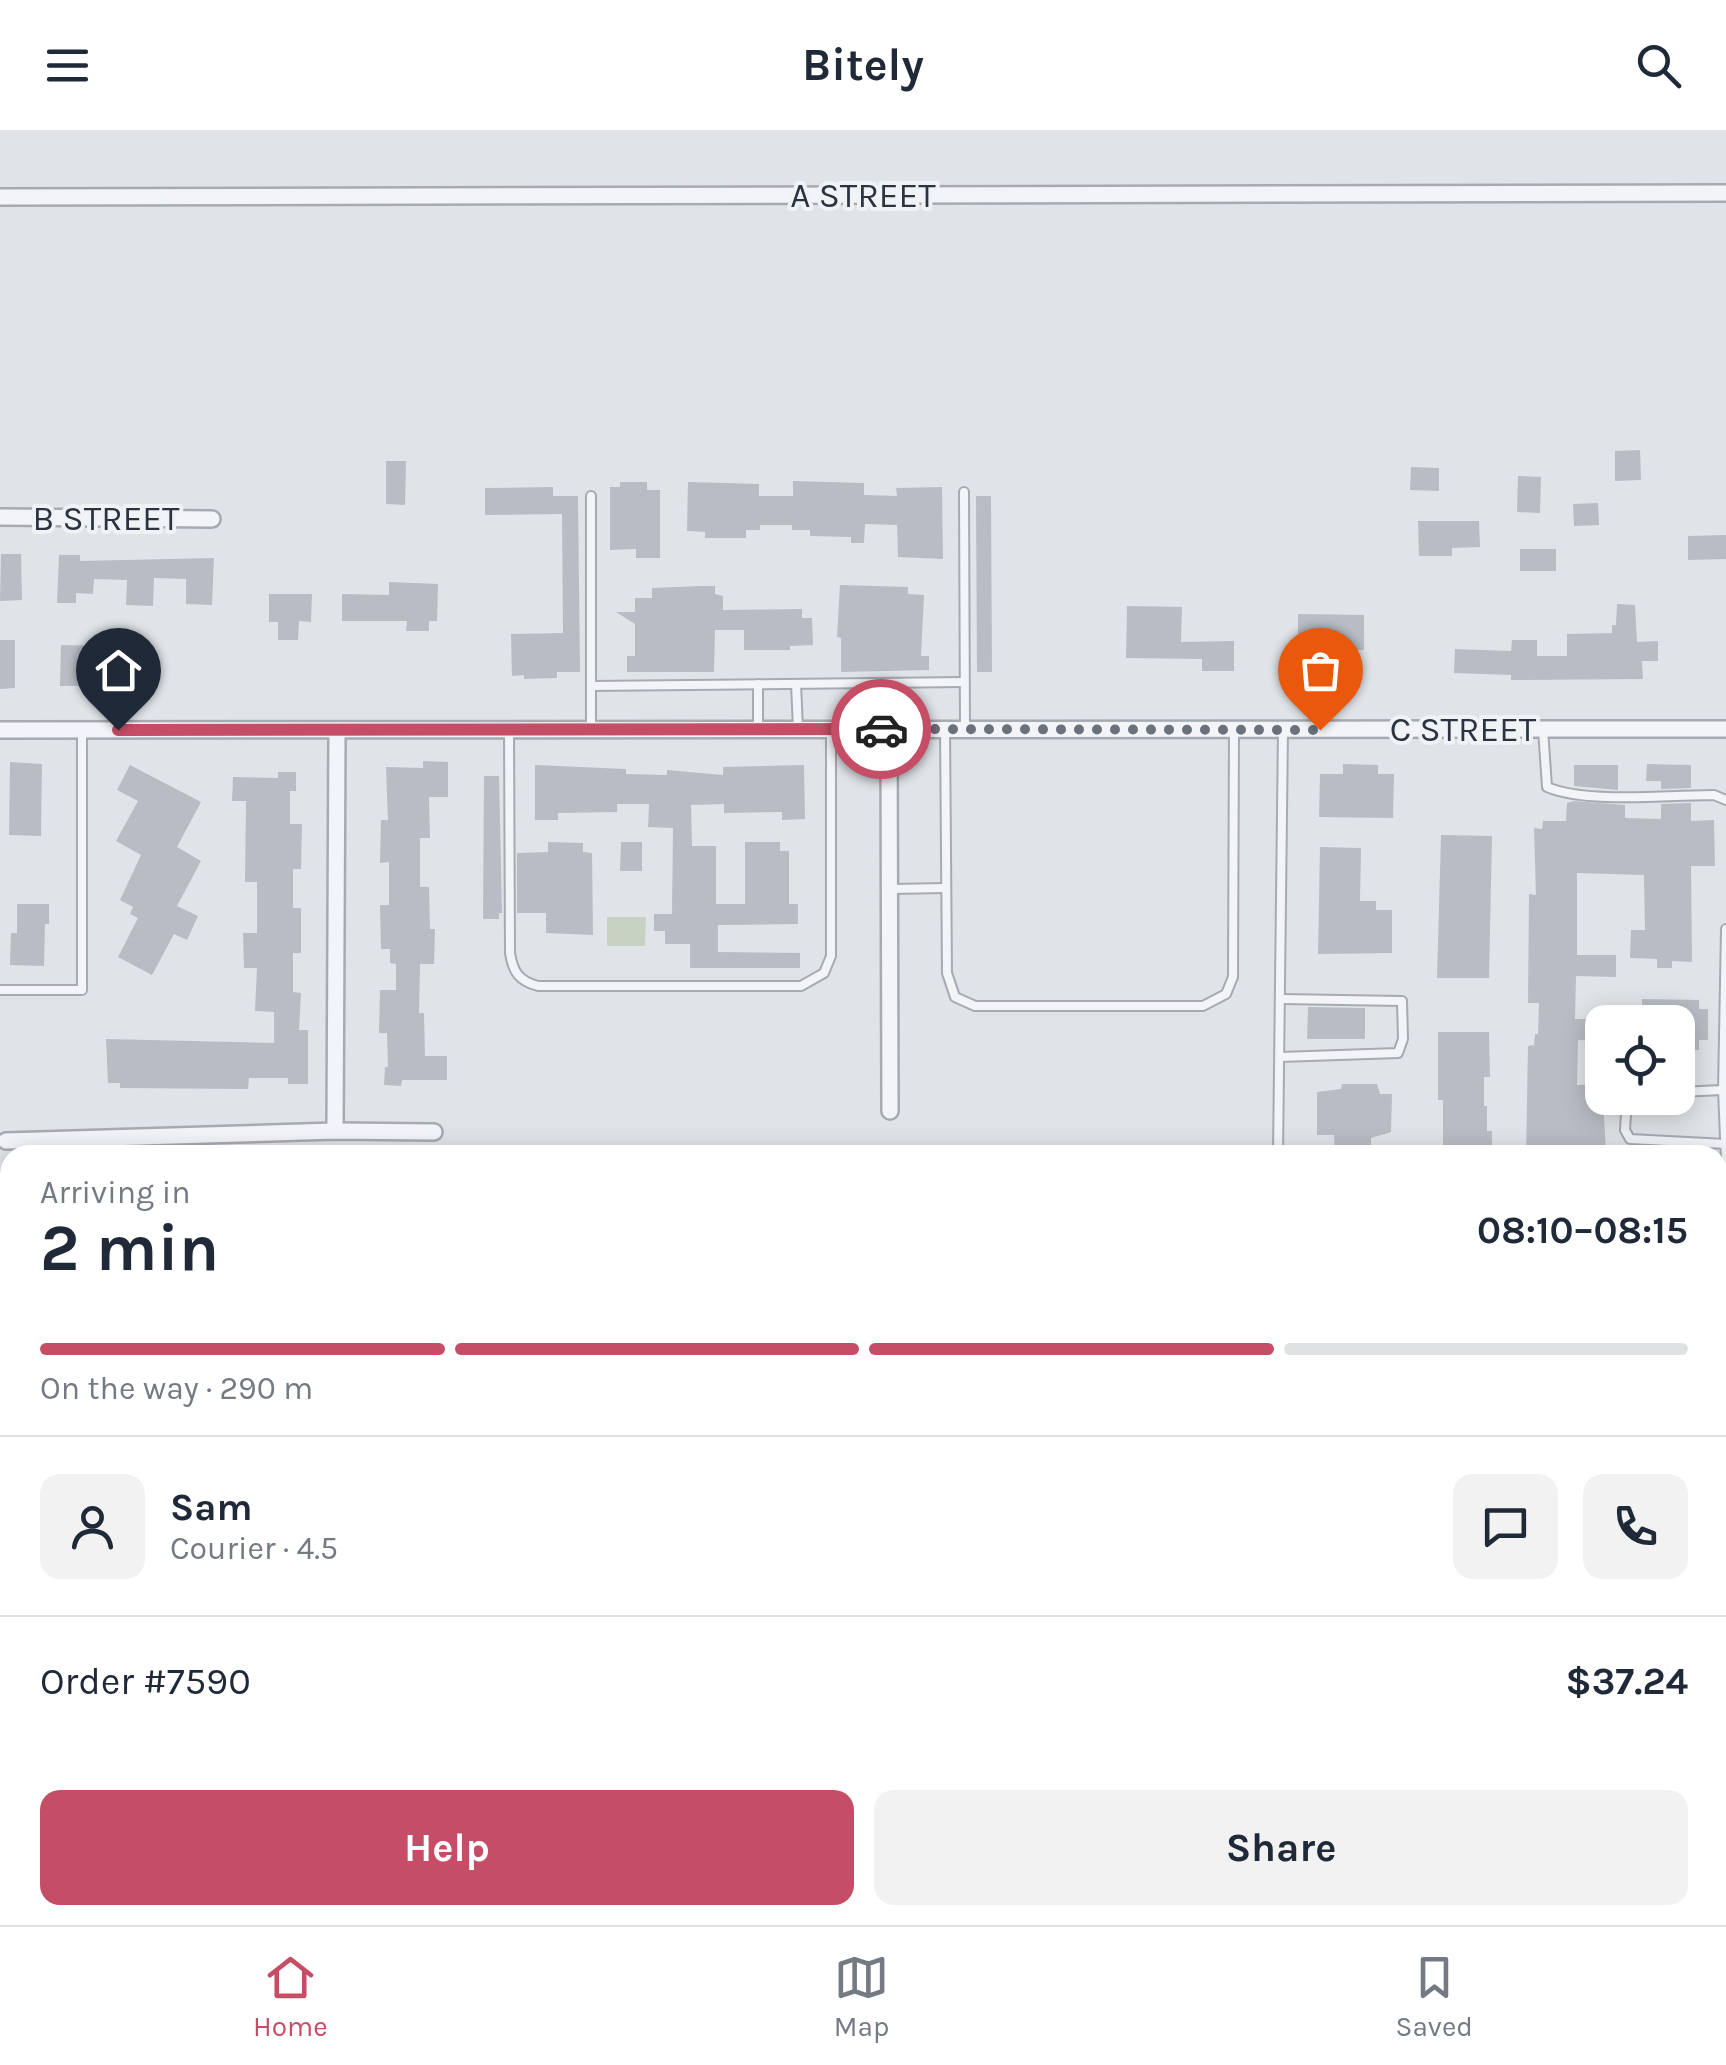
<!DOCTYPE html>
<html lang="en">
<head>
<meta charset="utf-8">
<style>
	:root { --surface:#fff; --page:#f2f2f3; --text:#1f2937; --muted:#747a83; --line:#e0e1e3; --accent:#c64d66 }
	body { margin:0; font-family:Karla,sans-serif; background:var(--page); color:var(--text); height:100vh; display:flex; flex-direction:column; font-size:38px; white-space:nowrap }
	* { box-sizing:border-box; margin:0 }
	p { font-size:32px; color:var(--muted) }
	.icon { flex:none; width:55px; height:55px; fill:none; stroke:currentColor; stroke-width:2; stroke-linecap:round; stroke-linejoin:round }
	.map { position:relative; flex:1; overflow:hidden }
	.side { position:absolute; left:0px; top:1015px; width:1728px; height:780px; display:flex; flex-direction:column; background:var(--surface); border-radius:30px 30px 0 0; box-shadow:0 5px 25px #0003 }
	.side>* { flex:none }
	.tools { position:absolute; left:1585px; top:875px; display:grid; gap:20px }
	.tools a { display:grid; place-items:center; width:110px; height:110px; border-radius:20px; background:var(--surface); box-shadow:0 5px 25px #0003; font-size:50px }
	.pin { position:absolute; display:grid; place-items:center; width:85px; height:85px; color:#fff; margin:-102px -42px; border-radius:50% 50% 50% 0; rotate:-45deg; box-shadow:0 0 10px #0007 }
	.pin .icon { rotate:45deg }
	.courier { position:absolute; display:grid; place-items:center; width:100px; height:100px; margin:-50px; border:8px solid #c64d66; border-radius:50%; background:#fff; color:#222; box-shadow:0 2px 12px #0007 }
	.overview em { font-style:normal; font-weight:700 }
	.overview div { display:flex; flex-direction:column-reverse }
	.overview { display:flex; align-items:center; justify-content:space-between; height:170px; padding:0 40px }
	h1 { font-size:65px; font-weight:700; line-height:75px }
	.bar { display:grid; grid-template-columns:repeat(4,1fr); gap:15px 10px; align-content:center; height:120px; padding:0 40px }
	.bar i { height:12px; border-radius:8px; background:var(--line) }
	.bar .on { background:var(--accent) }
	.bar p { grid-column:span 4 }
	.line { display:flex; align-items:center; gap:25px; padding:0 40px; border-top:2px solid var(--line) }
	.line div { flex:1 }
	.round { display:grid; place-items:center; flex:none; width:105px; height:105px; border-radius:20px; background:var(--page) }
	.action { display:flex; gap:20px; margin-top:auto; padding:20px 40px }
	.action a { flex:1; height:115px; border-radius:20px; background:var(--accent); color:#fff; font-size:40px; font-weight:700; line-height:115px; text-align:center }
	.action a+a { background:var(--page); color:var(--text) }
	header { display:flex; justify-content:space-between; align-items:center; height:130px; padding:0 40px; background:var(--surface); font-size:45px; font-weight:700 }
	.dock { display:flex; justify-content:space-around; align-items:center; height:140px; border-top:2px solid var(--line); background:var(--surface); font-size:28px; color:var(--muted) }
	.dock a { display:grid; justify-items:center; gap:5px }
	.dock .on { color:var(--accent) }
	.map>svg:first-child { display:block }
</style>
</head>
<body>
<header><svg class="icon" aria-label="menu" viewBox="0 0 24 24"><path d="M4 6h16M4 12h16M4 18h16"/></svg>Bitely<svg class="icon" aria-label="search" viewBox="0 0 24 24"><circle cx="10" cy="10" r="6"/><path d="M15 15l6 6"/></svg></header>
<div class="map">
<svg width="1726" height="1795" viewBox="0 0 1726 1795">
	<rect width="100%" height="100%" fill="#e0e4e8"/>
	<path fill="#cfd3da" d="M1718,1383H1726V1795H1517V1785H1718Z"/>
	<path fill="#c7d2c2" d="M607,787H646L645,816H607Z"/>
	<g fill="#b8bdc5">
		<path d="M1640,320L1641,350L1615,351V321Z"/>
		<path d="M386,331H406L405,375L386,374Z"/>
		<path d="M1411,337L1439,338V361L1410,360Z"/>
		<path d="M1518,346L1541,347L1540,383L1517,382Z"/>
		<path d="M793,351L864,353V365L897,366L896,358L942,357L943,429L898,427L897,395L865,394L864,413H851V407L810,406V400H792V395H760V400H746V408H705V402L687,401L688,352L759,354V366H793Z"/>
		<path d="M620,352H647V360H660V428H636V419L610,420V357H620Z"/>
		<path d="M553,357V366H578L580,542H557V548L524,549V545L512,546L511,504L563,503L562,384L485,385V358Z"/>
		<path d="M976,366H991L992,542H977Z"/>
		<path d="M1598,373L1599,395L1574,396L1573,374Z"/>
		<path d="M1418,391H1479L1480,417L1452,418V426H1419Z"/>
		<path d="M1726,405V429L1688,430V406Z"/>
		<rect x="1520" y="419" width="36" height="22"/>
		<path d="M1,424H21L22,470L0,471Z"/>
		<path d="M59,425H80V431L214,428L212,475L186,474V449L154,448L153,476L126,475L127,450L94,449L93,464L76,463V473H57Z"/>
		<path d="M389,452L438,454L437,491H429V501H406L407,491H342V464L389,465Z"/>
		<path d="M840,455L908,457V464L924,465L921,526H929V540L841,542V508L837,507Z"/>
		<path d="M701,456H715V464L723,466V480L802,479V488H812L813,515L790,516V520H744V500H715L714,542H627V526H635V494L616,482H635V468H652V458Z"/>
		<path d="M269,464H312L311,492L299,491L298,510H278V492H269Z"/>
		<path d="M1617,474L1635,475L1637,512L1658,511V531H1642L1643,549L1511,550V545L1454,543L1455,519L1511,521L1512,510H1537V526H1567V504L1612,503V495H1616Z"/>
		<path d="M1127,476L1182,477L1181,512L1234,511V541H1202V529L1126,528Z"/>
		<path d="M1298,484L1364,485V520L1298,518Z"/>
		<path d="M102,506L129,507V533H146V555L60,556L61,515L102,516Z"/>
		<path d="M0,510H15V558L0,559Z"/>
		<path d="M423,631L448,632V667H429L430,708H420V757H429L430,799H435L434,834H420L419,883H424L425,926H447V950H402L401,956L384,955L385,937H388L387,903H379L380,860H396V834L390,833V819H381L380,775H389V732L380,733L381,690H388L386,637L423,638Z"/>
		<path d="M10,632L42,634L41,706L9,705Z"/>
		<path d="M1343,634L1378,635V644H1394L1393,688L1319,687L1320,644H1343Z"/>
		<path d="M1647,634L1691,635V658L1661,659V651H1646Z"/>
		<path d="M130,635L201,672L177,717L201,731L177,776L198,786L187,810L174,804L152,845L118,827L138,788L130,784L133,777L120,770L141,725L116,711L138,671L117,660Z"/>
		<path d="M535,635L626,639V644L667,645V640L723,645V637L804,635L805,689L782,690V682L724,683V674L691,675L692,716H716V774H745V712H780V721H789V774H798V794L718,795V822L800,823V838H690V814H665V801H654V784H672L673,698L648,697L649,674H617V682L558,683V690H535Z"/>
		<path d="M1574,635H1618V660L1574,656Z"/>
		<path d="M278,642H296V661H290V694H302L301,739H293V778H301V823H293V862L301,863L299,900H308V954H288V948H249L248,959L120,958V953H108L106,909L274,913V882L255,881L257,838H244L243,803H257V752H245L246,671H232L233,647L278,648Z"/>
		<path d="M484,646H499L502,783H499V789H483Z"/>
		<path d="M1574,671L1625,675V688L1661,689V674L1691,673V691L1714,690L1715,736H1691L1692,832L1672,831V838H1657V829L1630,828L1631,800H1645L1644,745L1577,743V825H1616V847L1576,846L1575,889H1602V911L1578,910L1577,955L1602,954L1606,1020H1575V1025H1526L1528,916L1534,915L1535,904H1538L1539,873H1528L1529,764L1536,765L1534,698L1542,699L1543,691H1566L1567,673Z"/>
		<path d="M1441,705L1492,706L1489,848H1437Z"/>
		<path d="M548,712L583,713V722L592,723L593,805L546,803V783H517V723L548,722Z"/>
		<path d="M621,712H642V741H620Z"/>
		<path d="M1320,717L1361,718L1360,771H1376V780H1392V823L1318,824Z"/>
		<path d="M17,774H49V794H45L44,836L10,835L11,803H17Z"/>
		<path d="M1642,869L1699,870V879H1708V910H1699V920H1678V892H1634V879H1642Z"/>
		<path d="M1308,877L1365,878V909H1307Z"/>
		<path d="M1438,902H1489L1490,947H1484V976H1487V1001H1492V1025H1443V970H1438Z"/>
		<path d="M1342,954H1377L1380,964H1392L1391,1002L1371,1008V1025H1335L1334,1005H1317V962L1341,959Z"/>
	</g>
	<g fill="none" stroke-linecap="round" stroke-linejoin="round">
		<defs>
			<g id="service">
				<path d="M964,362L965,598"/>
				<path d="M591,366V599"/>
				<path d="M758,554V599"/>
				<path d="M796,554L798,599"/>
				<path d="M591,556L964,552"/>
				<path d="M509,599L510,823C513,842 519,851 538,856H801L824,843L831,826V600"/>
				<path d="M945,599L947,843L955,867L975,876H1203L1226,864L1233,847L1234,599"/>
				<path d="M1543,599L1547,657C1587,674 1668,665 1714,665L1726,670"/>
				<path d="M891,759L946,758"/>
				<path d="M1726,799L1723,960L1726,1031"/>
				<path d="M0,860H82V600"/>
				<path d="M1280,927L1398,923L1403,909L1402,871L1281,869"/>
				<path d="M1678,962L1723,960"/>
				<path d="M1627,968L1625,1000L1630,1009L1726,1014"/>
				<path d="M1278,1025L1283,599"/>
				<path d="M1718,1143H1726"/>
				<path d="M0,1544H10"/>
				<path d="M516,1785V1795"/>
				<path d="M1603,1785V1795"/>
				<path d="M289,1795V1785"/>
				<path d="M353,1795V1785"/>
				<path d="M441,1795L442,1785"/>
				<path d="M593,1795L594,1785"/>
				<path d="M1528,1795V1785"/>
			</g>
			<g id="minor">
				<path d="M0,67L1726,63"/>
				<path d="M0,387L212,389"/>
				<path d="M889,599L890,981"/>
				<path d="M0,600L1726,599"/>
				<path d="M335,1001L337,600"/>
				<path d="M6,1011L335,1001L434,1002"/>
			</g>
			<g id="primary">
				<path d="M0,1691H10"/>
				<path d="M1718,1692H1726"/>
			</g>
		</defs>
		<use href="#service" stroke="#a6abb2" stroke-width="12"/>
		<use href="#minor" stroke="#a6abb2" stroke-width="20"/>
		<use href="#primary" stroke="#a0a9b3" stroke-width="30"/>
		<path stroke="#bfc2c7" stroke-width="4" stroke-dasharray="8 8" stroke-linecap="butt" d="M10,1337L2,1345L1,1354L10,1357"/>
		<use href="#service" stroke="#f3f4f7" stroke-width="8"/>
		<use href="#minor" stroke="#f3f4f7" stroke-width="15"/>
		<use href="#primary" stroke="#fff" stroke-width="25"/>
	</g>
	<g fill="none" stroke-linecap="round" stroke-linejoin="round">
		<path stroke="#6a717a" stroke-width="10" stroke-dasharray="0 18" d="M881,599L1320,600"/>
		<path stroke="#c64d66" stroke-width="12" d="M118,600L881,599"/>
	</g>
	<g text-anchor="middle" stroke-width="8" stroke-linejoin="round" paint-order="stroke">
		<g font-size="35" fill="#2a333f" stroke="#f0f3f6">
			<text x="863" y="77">A STREET</text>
			<text x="106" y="400">B STREET</text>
			<text x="1463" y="611">C STREET</text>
		</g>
	</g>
</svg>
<div class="tools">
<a><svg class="icon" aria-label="locate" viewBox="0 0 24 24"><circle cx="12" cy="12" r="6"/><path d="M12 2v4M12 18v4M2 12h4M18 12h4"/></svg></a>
</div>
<div class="pin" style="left:1320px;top:600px;background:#ea580c"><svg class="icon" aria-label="bag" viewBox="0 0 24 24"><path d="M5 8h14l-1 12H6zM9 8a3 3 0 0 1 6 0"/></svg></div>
<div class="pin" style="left:118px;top:600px;background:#1f2937"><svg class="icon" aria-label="home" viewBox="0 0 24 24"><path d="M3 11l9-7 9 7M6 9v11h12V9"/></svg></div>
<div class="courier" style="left:881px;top:599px"><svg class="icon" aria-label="car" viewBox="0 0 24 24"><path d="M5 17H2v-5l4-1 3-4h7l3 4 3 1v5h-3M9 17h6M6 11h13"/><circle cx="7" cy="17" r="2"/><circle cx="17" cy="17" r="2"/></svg></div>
<section class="side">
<div class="overview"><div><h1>2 min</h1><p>Arriving in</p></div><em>08:10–08:15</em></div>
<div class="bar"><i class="on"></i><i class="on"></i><i class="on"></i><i></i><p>On the way · 290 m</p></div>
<div class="line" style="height:180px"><a class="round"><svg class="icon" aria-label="person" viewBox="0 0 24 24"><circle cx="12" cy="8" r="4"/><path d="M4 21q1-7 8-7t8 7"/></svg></a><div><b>Sam</b><p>Courier · 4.5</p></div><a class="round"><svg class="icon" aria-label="chat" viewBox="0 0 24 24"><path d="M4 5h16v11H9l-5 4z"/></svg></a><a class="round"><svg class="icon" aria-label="phone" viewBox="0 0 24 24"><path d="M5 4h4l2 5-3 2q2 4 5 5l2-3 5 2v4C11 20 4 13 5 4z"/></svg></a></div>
<div class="line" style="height:130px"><div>Order #7590</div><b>$37.24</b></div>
<div class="action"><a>Help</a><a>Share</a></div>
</section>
</div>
<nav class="dock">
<a class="on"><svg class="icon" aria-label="home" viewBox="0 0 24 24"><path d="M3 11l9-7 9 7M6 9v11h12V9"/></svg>Home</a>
<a><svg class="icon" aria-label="map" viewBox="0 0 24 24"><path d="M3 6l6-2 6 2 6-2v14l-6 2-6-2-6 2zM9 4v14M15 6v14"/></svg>Map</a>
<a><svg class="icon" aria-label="saved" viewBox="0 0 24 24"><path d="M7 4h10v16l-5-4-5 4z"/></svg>Saved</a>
</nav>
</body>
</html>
